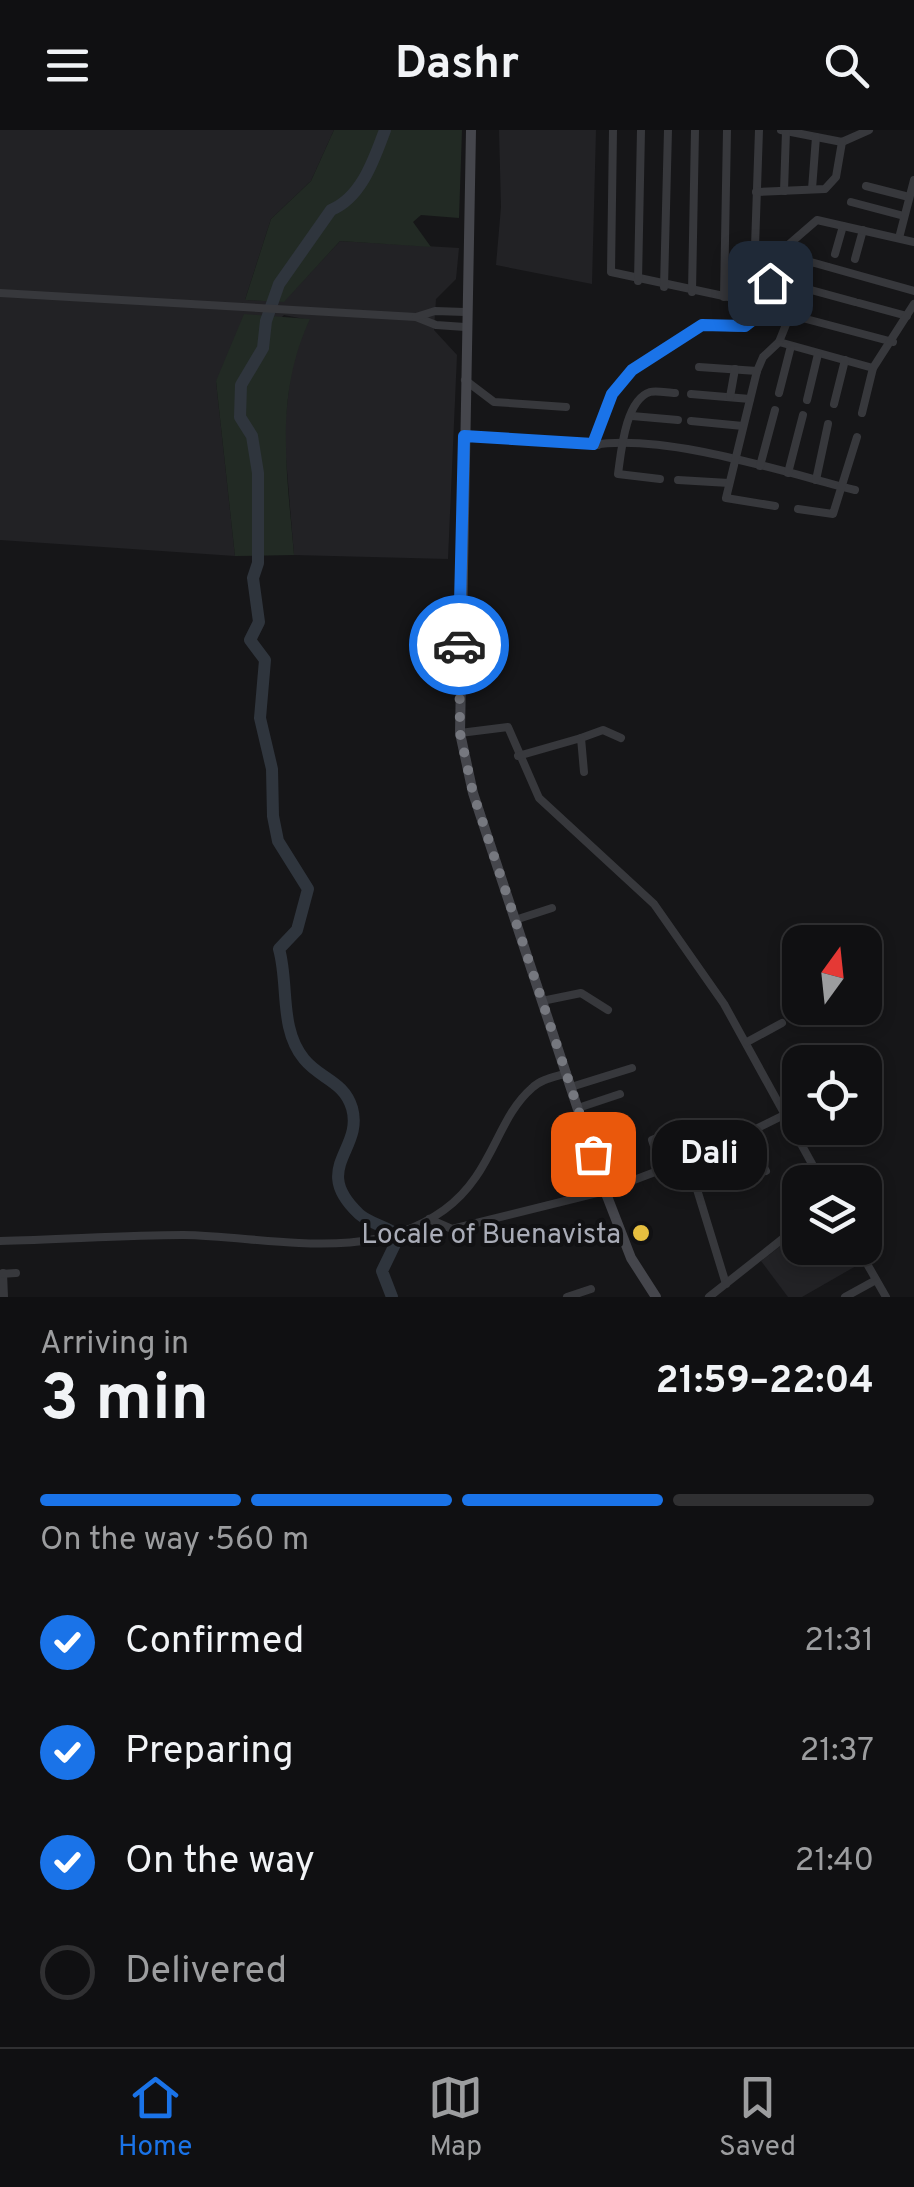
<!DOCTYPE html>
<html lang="en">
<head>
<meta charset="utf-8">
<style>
	:root { --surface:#101012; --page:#1e1e20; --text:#f1f3f6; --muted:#9c9d9f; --line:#303032; --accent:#1a73e8 }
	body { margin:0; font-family:Overpass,sans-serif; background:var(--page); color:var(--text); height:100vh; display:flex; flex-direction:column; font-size:38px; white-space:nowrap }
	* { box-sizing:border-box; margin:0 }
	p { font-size:32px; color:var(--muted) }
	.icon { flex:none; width:55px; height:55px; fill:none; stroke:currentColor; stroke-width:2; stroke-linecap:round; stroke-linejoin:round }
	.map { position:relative; height:1167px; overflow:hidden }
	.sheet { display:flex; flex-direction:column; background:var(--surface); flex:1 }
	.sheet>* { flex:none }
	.needle { width:65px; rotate:15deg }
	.tools { position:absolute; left:782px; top:795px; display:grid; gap:20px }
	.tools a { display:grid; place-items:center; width:100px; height:100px; border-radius:20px; background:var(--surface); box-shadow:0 5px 15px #0003,0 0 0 2px var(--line); font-size:50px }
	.pin { position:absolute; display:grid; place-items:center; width:85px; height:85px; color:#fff; margin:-42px; border-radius:20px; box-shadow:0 5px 15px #0006 }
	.courier { position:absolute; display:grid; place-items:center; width:100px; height:100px; margin:-50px; border:8px solid #1a73e8; border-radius:50%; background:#fff; color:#222; box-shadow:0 2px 12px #0007 }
	.bubble { position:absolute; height:70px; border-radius:30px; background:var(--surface); box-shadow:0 5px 15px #0003,0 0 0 2px var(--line); font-size:32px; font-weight:700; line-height:70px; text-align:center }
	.overview em { font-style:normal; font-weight:700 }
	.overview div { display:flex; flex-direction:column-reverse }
	.overview { display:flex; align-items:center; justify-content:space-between; height:170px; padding:0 40px }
	h1 { font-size:65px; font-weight:700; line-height:75px }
	.bar { display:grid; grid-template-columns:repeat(4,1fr); gap:15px 10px; align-content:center; height:120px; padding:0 40px }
	.bar i { height:12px; border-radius:8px; background:var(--line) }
	.bar .current { background:var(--accent) }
	.bar p { grid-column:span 4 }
	ol { padding:0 40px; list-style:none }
	li { display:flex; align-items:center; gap:30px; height:110px }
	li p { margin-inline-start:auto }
	li .icon { padding:10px; border-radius:50%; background:var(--accent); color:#fff; stroke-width:4 }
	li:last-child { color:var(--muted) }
	li i { width:55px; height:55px; border:5px solid var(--line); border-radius:50% }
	header { display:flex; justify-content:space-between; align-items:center; height:130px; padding:0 40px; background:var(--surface); font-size:45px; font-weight:700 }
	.tab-bar { display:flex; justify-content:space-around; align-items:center; height:140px; border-top:2px solid var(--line); background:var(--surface); font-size:28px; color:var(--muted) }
	.tab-bar a { display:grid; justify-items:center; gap:5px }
	.tab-bar .current { color:var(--accent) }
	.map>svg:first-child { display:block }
</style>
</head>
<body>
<header><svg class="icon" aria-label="menu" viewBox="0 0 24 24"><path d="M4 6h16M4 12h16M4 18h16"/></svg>Dashr<svg class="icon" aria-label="search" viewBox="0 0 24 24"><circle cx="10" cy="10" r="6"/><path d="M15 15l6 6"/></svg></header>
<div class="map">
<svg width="914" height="1167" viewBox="0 0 914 1167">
	<rect width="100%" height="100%" fill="#161618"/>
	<g fill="#222225">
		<path d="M0,0H334L311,51L271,89L245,170L284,171L340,111L459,118L456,149L436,169L434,200L457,225L448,429L294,425L284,304L292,228L309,190L284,185L216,251L235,426L0,410Z"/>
		<path d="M499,0H596L592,154L496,135L501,77Z"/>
		<path d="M800,1101V1118H855L863,1132L802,1167H788L761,1131Z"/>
	</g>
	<g fill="#222a24">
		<path d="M334,0H462L459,88L421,85L413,92L431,117L340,111L284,172L245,170L271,89L311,51Z"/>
		<path d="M244,184L310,189C274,266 287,342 294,425L235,426L216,251Z"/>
	</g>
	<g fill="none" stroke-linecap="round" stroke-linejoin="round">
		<path stroke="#2f353d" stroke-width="12" d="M385,0C374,29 362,67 331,80L279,154L266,191L263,218L241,255L240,287L252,306L258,343V433L253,448L259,492L250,510L265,530L260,588L272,639L273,686L278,711L308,759L297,800L279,819C289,854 279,899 304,929C320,949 344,951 352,978C364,1020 310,1038 359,1084C370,1094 387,1096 399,1106L382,1141L392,1167"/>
		<g stroke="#37383c" stroke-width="8">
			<path d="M613,0L611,142L733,168L750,158L754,146L759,0"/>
			<path d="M781,0L842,12L869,0"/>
			<path d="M866,56L909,67"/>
			<path d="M812,59L816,7"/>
			<path d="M784,61L786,1"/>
			<path d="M756,62L825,59L836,47L842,12"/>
			<path d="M851,72L904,86"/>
			<path d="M899,108L914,50"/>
			<path d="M835,124L843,96"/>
			<path d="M855,129L863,100"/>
			<path d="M638,151L641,0"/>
			<path d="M664,157L668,0"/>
			<path d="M800,157L855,172"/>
			<path d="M692,162L695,0"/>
			<path d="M0,163L416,187L436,195L465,197"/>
			<path d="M724,167L727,0"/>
			<path d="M859,173L907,186"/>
			<path d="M791,185L893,212"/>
			<path d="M416,187L435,181L465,182"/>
			<path d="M779,212L873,238"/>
			<path d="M699,237L757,241"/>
			<path d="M465,250L494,272L566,277"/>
			<path d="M779,263L791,216"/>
			<path d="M691,264L750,269"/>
			<path d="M730,267L735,239"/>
			<path d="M807,270L818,224"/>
			<path d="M834,274L845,230"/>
			<path d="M862,283L873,238L914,174"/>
			<path d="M632,286L678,290"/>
			<path d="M691,291L743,296"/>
			<path d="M464,306L598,315"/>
			<path d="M593,315L613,264L632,240L702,195L738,198L754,189L787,116L817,90L914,112"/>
			<path d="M593,315C665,303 783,342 855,360"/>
			<path d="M760,336L775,280"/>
			<path d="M788,343L803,285"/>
			<path d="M660,349L618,344C621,323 625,270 650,262C657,260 668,263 675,263"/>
			<path d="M678,350L729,353"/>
			<path d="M816,350L828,294"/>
			<path d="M775,376L726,368L757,241L763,227L779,212L811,132L914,161"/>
			<path d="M798,379L833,384L857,307"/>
			<path d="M460,603L508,597L539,668L654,774L724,874L822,1052"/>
			<path d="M581,608L603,600L621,608"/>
			<path d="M518,626L581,608L584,642"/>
			<path d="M515,790L552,778"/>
			<path d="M542,871L581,863L608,880"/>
			<path d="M747,912L782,893"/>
			<path d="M571,957L632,938"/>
			<path d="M780,975L800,965"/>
			<path d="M578,978L620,964"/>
			<path d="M747,1004L766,1041"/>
			<path d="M688,1030L726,1154"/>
			<path d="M662,1040L652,1010L669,1003"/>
			<path d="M429,1089L452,1099L605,1061L713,1020L784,985"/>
			<path d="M0,1111C61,1110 122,1105 183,1105C268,1106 368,1135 444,1080C493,1045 496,989 532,958C541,949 555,947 567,943"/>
			<path d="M858,1118L886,1167"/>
			<path d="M3,1143L4,1167"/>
			<path d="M0,1144L16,1143"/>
			<path d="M567,1167L591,1159"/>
			<path d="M709,1167L800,1095"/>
			<path d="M845,1167L876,1150"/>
		</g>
		<path stroke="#45464c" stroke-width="10" d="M471,0L460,603L473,663L605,1061L631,1128L656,1167"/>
	</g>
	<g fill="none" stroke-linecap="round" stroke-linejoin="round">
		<path stroke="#76787f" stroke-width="10" stroke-dasharray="0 18" d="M459,515L460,603L473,663L593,1024"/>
		<path stroke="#1a73e8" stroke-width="12" d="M459,515L464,306L593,314L612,264L632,240L702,195L745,196L754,189L770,153"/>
	</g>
	<circle fill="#e6be3f" stroke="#111113" stroke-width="4" cx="641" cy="1103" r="10"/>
	<g text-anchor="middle" stroke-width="8" stroke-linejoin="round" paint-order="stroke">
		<g font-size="28" fill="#a9acb7" stroke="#111113" text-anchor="end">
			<text x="621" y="1113">Locale of Buenavista</text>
		</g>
	</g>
</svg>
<div class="tools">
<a><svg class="needle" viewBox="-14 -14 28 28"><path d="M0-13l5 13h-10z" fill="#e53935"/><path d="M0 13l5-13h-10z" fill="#9c9d9f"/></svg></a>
<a><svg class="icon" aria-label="locate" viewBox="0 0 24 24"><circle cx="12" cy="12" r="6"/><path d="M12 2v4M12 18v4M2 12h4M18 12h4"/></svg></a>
<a><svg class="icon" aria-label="layers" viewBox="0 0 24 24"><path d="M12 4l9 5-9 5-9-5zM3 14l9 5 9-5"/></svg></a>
</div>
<div class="pin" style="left:593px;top:1024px;background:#ea580c"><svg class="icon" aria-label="bag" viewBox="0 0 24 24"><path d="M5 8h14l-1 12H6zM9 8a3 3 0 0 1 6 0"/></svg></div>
<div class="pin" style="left:770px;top:153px;background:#1f2937"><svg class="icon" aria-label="home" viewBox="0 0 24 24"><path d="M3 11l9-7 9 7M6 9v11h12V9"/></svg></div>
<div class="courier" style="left:459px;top:515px"><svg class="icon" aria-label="car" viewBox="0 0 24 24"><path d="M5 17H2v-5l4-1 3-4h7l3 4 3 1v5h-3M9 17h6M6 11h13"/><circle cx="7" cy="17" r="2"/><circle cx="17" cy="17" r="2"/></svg></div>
<div class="bubble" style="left:652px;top:990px;width:115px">Dali</div>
</div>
<section class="sheet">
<div class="overview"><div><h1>3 min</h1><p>Arriving in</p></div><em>21:59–22:04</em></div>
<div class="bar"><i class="current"></i><i class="current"></i><i class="current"></i><i></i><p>On the way · 560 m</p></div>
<ol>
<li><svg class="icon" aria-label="check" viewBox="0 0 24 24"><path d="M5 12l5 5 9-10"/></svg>Confirmed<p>21:31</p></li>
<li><svg class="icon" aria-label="check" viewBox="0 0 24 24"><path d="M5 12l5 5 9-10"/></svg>Preparing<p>21:37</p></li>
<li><svg class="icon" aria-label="check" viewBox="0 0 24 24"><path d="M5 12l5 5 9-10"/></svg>On the way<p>21:40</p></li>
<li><i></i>Delivered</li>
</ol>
</section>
<nav class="tab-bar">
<a class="current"><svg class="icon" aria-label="home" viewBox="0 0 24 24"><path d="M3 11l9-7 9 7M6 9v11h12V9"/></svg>Home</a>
<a><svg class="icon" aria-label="map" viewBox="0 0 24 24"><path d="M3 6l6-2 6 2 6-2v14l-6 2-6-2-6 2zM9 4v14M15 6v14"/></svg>Map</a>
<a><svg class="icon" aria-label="saved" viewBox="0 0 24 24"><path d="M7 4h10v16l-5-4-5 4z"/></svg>Saved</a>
</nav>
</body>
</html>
